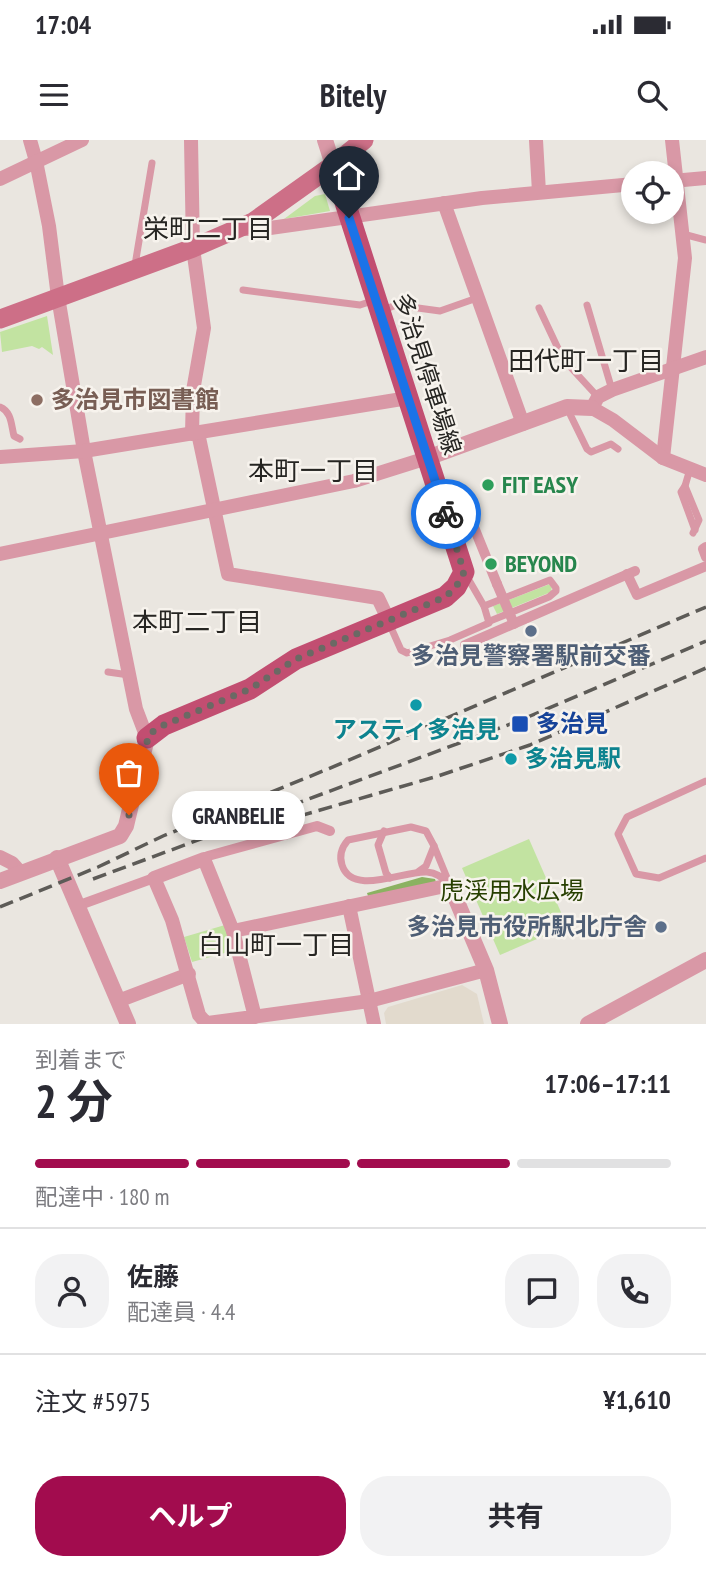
<!DOCTYPE html>
<html lang="ja">
<head>
<meta charset="utf-8">
<style>
	:root { --surface:#fff; --page:#f2f2f3; --text:#2b2b33; --muted:#7c7c81; --line:#e1e1e2; --accent:#a20c4e }
	body { margin:0; font-family:"PT Sans Narrow","Noto Sans JP",sans-serif; background:var(--page); color:var(--text); height:100vh; display:flex; flex-direction:column; font-size:26px; white-space:nowrap }
	* { box-sizing:border-box; margin:0 }
	p { font-size:23px; color:var(--muted) }
	.icon { flex:none; width:38px; height:38px; fill:none; stroke:currentColor; stroke-width:2; stroke-linecap:round; stroke-linejoin:round }
	.map { position:relative; height:884px; overflow:hidden }
	.panel { display:flex; flex-direction:column; background:var(--surface); flex:1 }
	.panel>* { flex:none }
	.tools { position:absolute; left:621px; top:21px; display:grid; gap:14px }
	.tools a { display:grid; place-items:center; width:63px; height:63px; border-radius:50%; background:var(--surface); box-shadow:0 4px 10px #0003; font-size:35px }
	.pin { position:absolute; display:grid; place-items:center; width:60px; height:60px; color:#fff; margin:-72px -30px; border-radius:50% 50% 50% 0; rotate:-45deg; box-shadow:0 0 7px #0007 }
	.pin .icon { rotate:45deg }
	.courier { position:absolute; display:grid; place-items:center; width:70px; height:70px; margin:-35px; border:5px solid #1a73e8; border-radius:50%; background:#fff; color:#222; box-shadow:0 2px 9px #0007 }
	.bubble { position:absolute; height:49px; border-radius:24px; background:var(--surface); box-shadow:0 4px 10px #0003; font-size:23px; font-weight:700; line-height:49px; text-align:center }
	.head em { font-style:normal; font-weight:700 }
	.head div { display:flex; flex-direction:column-reverse }
	.head { display:flex; align-items:center; justify-content:space-between; height:119px; padding:0 35px }
	h1 { font-size:46px; font-weight:700; line-height:52px }
	.bar { display:grid; grid-template-columns:repeat(4,1fr); gap:10px 7px; align-content:center; height:84px; padding:0 35px }
	.bar i { height:9px; border-radius:5px; background:var(--line) }
	.bar .active { background:var(--accent) }
	.bar p { grid-column:span 4 }
	.line { display:flex; align-items:center; gap:18px; padding:0 35px; border-top:2px solid var(--line) }
	.line div { flex:1 }
	.round { display:grid; place-items:center; flex:none; width:74px; height:74px; border-radius:28px; background:var(--page) }
	.primary-button { display:flex; gap:14px; margin-top:auto; padding:14px 35px }
	.primary-button a { flex:1; height:80px; border-radius:28px; background:var(--accent); color:#fff; font-size:28px; font-weight:700; line-height:80px; text-align:center }
	.primary-button a+a { background:var(--page); color:var(--text) }
	.status { display:flex; justify-content:space-between; align-items:center; height:49px; padding:0 35px; background:var(--surface); direction:ltr }
	.status svg { height:19px; fill:currentColor }
	header { display:flex; justify-content:space-between; align-items:center; height:91px; padding:0 35px; background:var(--surface); font-size:32px; font-weight:700 }
	.map>svg:first-child { display:block }
</style>
</head>
<body>
<div class="status"><b>17:04</b><svg viewBox="0 0 49 12"><path d="M0 12V9h3v3zM5 12V6h3v6zM10 12V3h3v9zM15 12V0h3v12zM26 1h20v11H26zM47 4h2v5h-2z"/></svg></div>
<header><svg class="icon" aria-label="menu" viewBox="0 0 24 24"><path d="M4 6h16M4 12h16M4 18h16"/></svg>Bitely<svg class="icon" aria-label="search" viewBox="0 0 24 24"><circle cx="10" cy="10" r="6"/><path d="M15 15l6 6"/></svg></header>
<div class="map">
<svg width="706" height="884" viewBox="0 0 706 884">
	<rect width="100%" height="100%" fill="#eae6e0"/>
	<path fill="#e2dacd" d="M462,845L477,854L484,884H386L384,873L388,867Z"/>
	<g fill="#c2e3a1">
		<path d="M325,54L330,71L284,79L315,56Z"/>
		<path d="M47,176L53,215L42,207L39,209L32,206L2,212L0,192Z"/>
		<path d="M550,444L552,446L551,452L497,474L493,466Z"/>
		<path d="M529,699L567,786L500,815L462,728Z"/>
		<path d="M225,785L232,811L192,822L184,797Z"/>
	</g>
	<path fill="#8bb261" d="M422,737L435,739L436,742L368,756L367,753Z"/>
	<g fill="none" stroke-linecap="round" stroke-linejoin="round">
		<g stroke="#d998a6" stroke-width="7">
			<path d="M683,94L706,100"/>
			<path d="M135,125L152,23"/>
			<path d="M243,150L360,165L375,160"/>
			<path d="M587,165L612,250"/>
			<path d="M539,168L563,219L598,257"/>
			<path d="M381,171L396,165L440,171L477,158"/>
			<path d="M0,267C12,272 11,285 14,296L20,299"/>
			<path d="M567,268L587,309L591,312L611,304L618,309"/>
			<path d="M690,329L685,346L699,380L693,393"/>
			<path d="M685,346L681,352L695,390"/>
			<path d="M484,466L550,440L556,448V451L549,457L490,481"/>
			<path d="M389,483L401,510L407,513L450,500L489,483L484,466L466,435"/>
			<path d="M108,532L129,535"/>
			<path d="M706,641L627,677L618,694L636,734L659,738L706,718"/>
			<path d="M411,687L426,691L434,706L450,745C442,738 438,733 427,732C405,730 352,757 342,725C339,716 342,707 348,700Z"/>
			<path d="M384,691L378,705L386,733L390,738"/>
			<path d="M419,731L426,726L434,706"/>
		</g>
		<g stroke="#d998a6" stroke-width="10">
			<path d="M467,370L497,444"/>
			<path d="M706,407L703,409L706,417"/>
			<path d="M627,434L637,455L706,426"/>
			<path d="M467,508L465,505L635,431"/>
			<path d="M204,719L208,716L317,686L330,691"/>
			<path d="M77,766L154,738"/>
		</g>
		<g stroke="#d998a6" stroke-width="14">
			<path d="M30,0L36,21L49,86L58,157L84,311L136,569L147,598"/>
			<path d="M191,0L193,108L204,188L193,251L192,294"/>
			<path d="M536,0L539,52"/>
			<path d="M672,0L685,118L663,318L706,335"/>
			<path d="M0,39L82,0"/>
			<path d="M672,41L706,38"/>
			<path d="M444,63L523,284"/>
			<path d="M242,89H263L482,58L634,44"/>
			<path d="M198,293L228,434L378,458L388,479"/>
			<path d="M0,317L84,311L408,258"/>
			<path d="M663,318L613,280L592,268L598,257L612,250L706,217"/>
			<path d="M0,414L354,341L427,318"/>
			<path d="M0,717L12,723L20,732"/>
			<path d="M349,766L374,884"/>
			<path d="M233,791L450,745"/>
			<path d="M118,861L189,834"/>
			<path d="M255,877L233,791L204,719L154,738L172,780L199,875L206,883H208L369,861L486,830"/>
		</g>
		<g stroke="#d998a6" stroke-width="16">
			<path d="M325,0L333,25"/>
			<path d="M427,318L567,267L592,268"/>
			<path d="M57,718L128,884"/>
			<path d="M0,741L120,696L126,686L147,598"/>
			<path d="M450,745L486,830L500,884"/>
			<path d="M588,884L706,820"/>
		</g>
		<path stroke="#cd6f87" stroke-width="19" d="M0,179L193,108L253,82L333,25L364,0"/>
		<path stroke="#c24e71" stroke-width="21" d="M147,598L164,585L250,549L296,519L445,457L456,447L464,432L333,25"/>
		<g stroke="#5d5b57" stroke-width="3.5" stroke-dasharray="14 7" stroke-linecap="butt">
			<path d="M258,688L438,636L530,605L706,528"/>
			<path d="M93,739L516,582L706,501"/>
			<path d="M0,767L98,727L163,696L328,629L706,467"/>
		</g>
		<path stroke="#d998a6" stroke-width="10" d="M497,444L514,484"/>
	</g>
	<g fill="none" stroke-linecap="round" stroke-linejoin="round">
		<path stroke="#6b6964" stroke-width="7" stroke-dasharray="0 12.6" d="M129,675L149,594L164,585L250,549L296,519L445,457L456,447L464,432L446,374"/>
		<path stroke="#1a73e8" stroke-width="9" d="M349,78L446,374"/>
	</g>
	<circle fill="#8d6e63" stroke="#f7f3ed" stroke-width="2.5" cx="37" cy="260" r="7"/>
	<g fill="#2e9e5b" stroke="#f7f3ed" stroke-width="2.5">
		<circle cx="488" cy="345" r="7"/>
		<circle cx="491" cy="424" r="7"/>
	</g>
	<g fill="#5c6f8a" stroke="#f7f3ed" stroke-width="2.5">
		<circle cx="531" cy="491" r="7"/>
		<circle cx="661" cy="787" r="7"/>
	</g>
	<g fill="#0f9aa8" stroke="#f7f3ed" stroke-width="2.5">
		<circle cx="416" cy="565" r="7"/>
		<circle cx="511" cy="619" r="7"/>
	</g>
	<rect fill="#1a4fb4" stroke="#f7f3ed" stroke-width="2.5" x="511" y="575" width="18" height="18" rx="3.5"/>
	<g text-anchor="middle" stroke-width="5" stroke-linejoin="round" paint-order="stroke">
		<g font-size="24" fill="#262522" stroke="#f7f3ed">
			<text transform="translate(427 234) rotate(72)" y="8">多治見停車場線</text>
		</g>
		<g font-size="24" font-weight="bold" fill="#785e54" stroke="#f7f3ed" text-anchor="start">
			<text x="51" y="268">多治見市図書館</text>
		</g>
		<g font-size="24" font-weight="bold" fill="#27864d" stroke="#f7f3ed" text-anchor="start">
			<text x="502" y="353">FIT EASY</text>
			<text x="505" y="432">BEYOND</text>
		</g>
		<g font-size="24" font-weight="bold" fill="#4e5e75" stroke="#f7f3ed">
			<text x="531" y="524">多治見警察署駅前交番</text>
			<text x="647" y="795" text-anchor="end">多治見市役所駅北庁舎</text>
		</g>
		<g font-size="24" font-weight="bold" fill="#164399" stroke="#f7f3ed" text-anchor="start">
			<text x="536" y="592">多治見</text>
		</g>
		<g font-size="24" font-weight="bold" fill="#0d838f" stroke="#f7f3ed">
			<text x="416" y="598">アスティ多治見</text>
			<text x="525" y="627" text-anchor="start">多治見駅</text>
		</g>
		<g font-size="24" fill="#273f01" stroke="#f7f3ed">
			<text x="512" y="759">虎渓用水広場</text>
		</g>
		<g font-size="26" fill="#262522" stroke="#f7f3ed">
			<text x="208" y="98">栄町二丁目</text>
			<text x="586" y="230">田代町一丁目</text>
			<text x="313" y="340">本町一丁目</text>
			<text x="197" y="491">本町二丁目</text>
			<text x="276" y="814">白山町一丁目</text>
		</g>
	</g>
</svg>
<div class="tools">
<a><svg class="icon" aria-label="locate" viewBox="0 0 24 24"><circle cx="12" cy="12" r="6"/><path d="M12 2v4M12 18v4M2 12h4M18 12h4"/></svg></a>
</div>
<div class="pin" style="left:129px;top:675px;background:#ea580c"><svg class="icon" aria-label="bag" viewBox="0 0 24 24"><path d="M5 8h14l-1 12H6zM9 8a3 3 0 0 1 6 0"/></svg></div>
<div class="pin" style="left:349px;top:78px;background:#1f2937"><svg class="icon" aria-label="home" viewBox="0 0 24 24"><path d="M3 11l9-7 9 7M6 9v11h12V9"/></svg></div>
<div class="courier" style="left:446px;top:374px"><svg class="icon" aria-label="bike" viewBox="0 0 24 24"><circle cx="6" cy="16" r="4"/><circle cx="18" cy="16" r="4"/><path d="M6 16l4-8h5l3 8M10 8l3 8H6M13 5h3"/></svg></div>
<div class="bubble" style="left:172px;top:651px;width:133px">GRANBELIE</div>
</div>
<section class="panel">
<div class="head"><div><h1>2 分</h1><p>到着まで</p></div><em>17:06–17:11</em></div>
<div class="bar"><i class="active"></i><i class="active"></i><i class="active"></i><i></i><p>配達中 · 180 m</p></div>
<div class="line" style="height:126px"><a class="round"><svg class="icon" aria-label="person" viewBox="0 0 24 24"><circle cx="12" cy="8" r="4"/><path d="M4 21q1-7 8-7t8 7"/></svg></a><div><b>佐藤</b><p>配達員 · 4.4</p></div><a class="round"><svg class="icon" aria-label="chat" viewBox="0 0 24 24"><path d="M4 5h16v11H9l-5 4z"/></svg></a><a class="round"><svg class="icon" aria-label="phone" viewBox="0 0 24 24"><path d="M5 4h4l2 5-3 2q2 4 5 5l2-3 5 2v4C11 20 4 13 5 4z"/></svg></a></div>
<div class="line" style="height:91px"><div>注文 #5975</div><b>¥1,610</b></div>
<div class="primary-button"><a>ヘルプ</a><a>共有</a></div>
</section>
</body>
</html>
